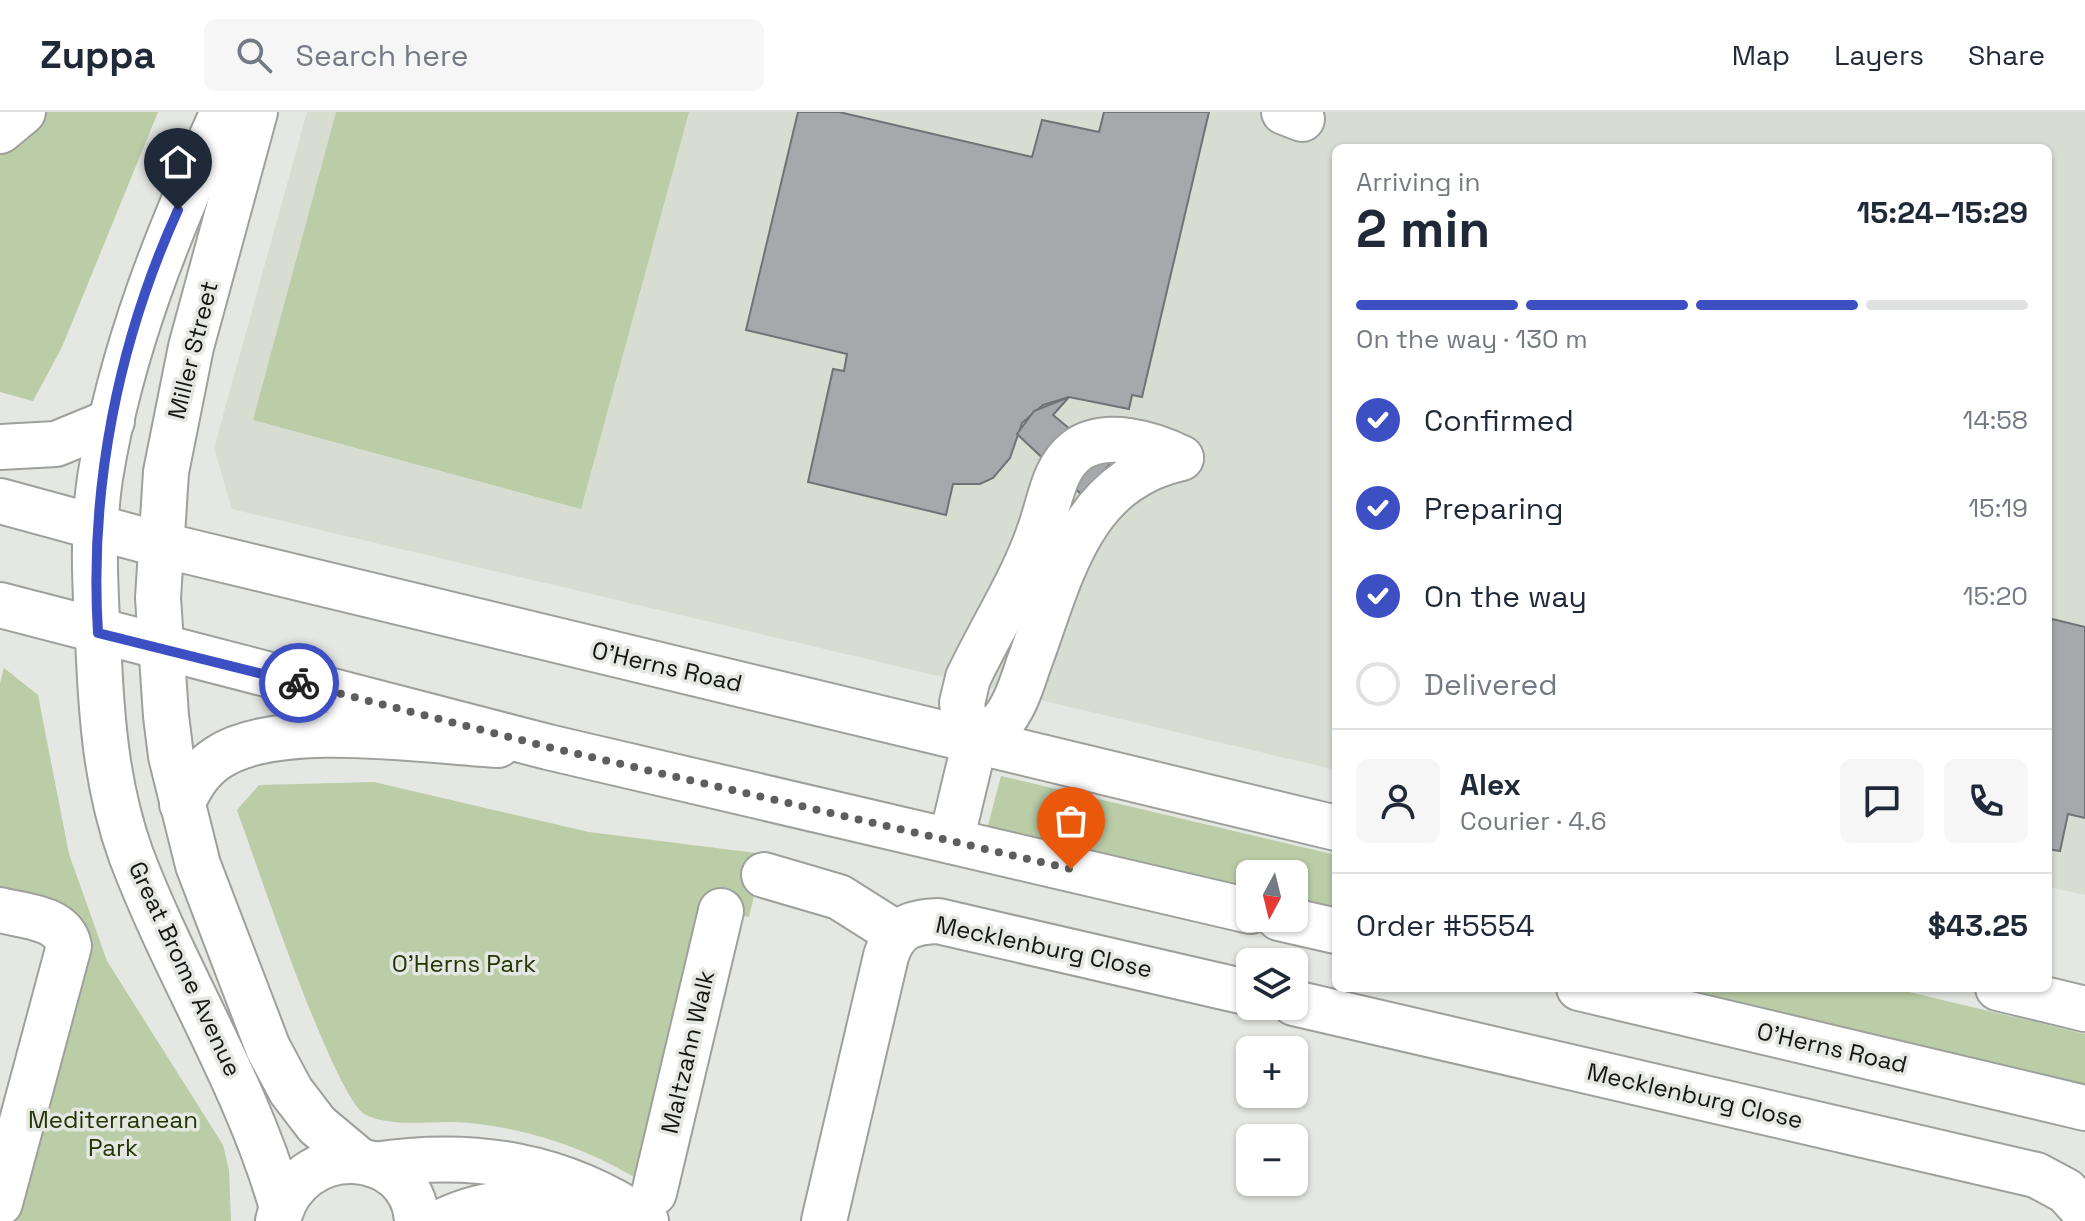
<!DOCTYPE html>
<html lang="en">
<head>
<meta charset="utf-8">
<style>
	:root { --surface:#fff; --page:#f6f6f7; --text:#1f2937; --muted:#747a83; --line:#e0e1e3; --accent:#3d50c3 }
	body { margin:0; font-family:"Space Grotesk",sans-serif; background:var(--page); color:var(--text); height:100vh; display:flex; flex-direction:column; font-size:30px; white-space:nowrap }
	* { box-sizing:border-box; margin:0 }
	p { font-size:26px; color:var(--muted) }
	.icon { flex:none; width:44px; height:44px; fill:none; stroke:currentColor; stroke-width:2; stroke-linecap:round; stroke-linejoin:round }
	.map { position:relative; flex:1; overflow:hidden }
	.side { position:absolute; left:1332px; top:32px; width:720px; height:848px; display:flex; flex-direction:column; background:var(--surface); border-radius:12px; box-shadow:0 2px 6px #0004 }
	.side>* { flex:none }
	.needle { width:52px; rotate:187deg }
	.tools { position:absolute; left:1236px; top:748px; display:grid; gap:16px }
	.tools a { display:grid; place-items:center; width:72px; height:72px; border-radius:12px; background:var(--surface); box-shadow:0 2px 6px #0004; font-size:40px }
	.pin { position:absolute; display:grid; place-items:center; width:68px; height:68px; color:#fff; margin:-82px -34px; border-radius:50% 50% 50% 0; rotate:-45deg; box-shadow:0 0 8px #0007 }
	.pin .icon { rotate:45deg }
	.courier { position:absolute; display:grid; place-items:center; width:80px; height:80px; margin:-40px; border:6px solid #3d50c3; border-radius:50%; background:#fff; color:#222; box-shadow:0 2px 10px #0007 }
	.summary em { font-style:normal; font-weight:800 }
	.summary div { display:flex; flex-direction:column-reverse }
	.summary { display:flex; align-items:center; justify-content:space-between; height:136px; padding:0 24px }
	h1 { font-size:52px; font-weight:800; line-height:60px }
	.bar { display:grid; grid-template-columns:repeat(4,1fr); gap:12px 8px; align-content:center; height:96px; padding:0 24px }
	.bar i { height:10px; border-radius:6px; background:var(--line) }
	.bar .current { background:var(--accent) }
	.bar p { grid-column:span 4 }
	.line { display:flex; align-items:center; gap:20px; padding:0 24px; border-top:2px solid var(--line) }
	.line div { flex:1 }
	.round { display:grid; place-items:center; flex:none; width:84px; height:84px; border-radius:12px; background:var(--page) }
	ol { padding:0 24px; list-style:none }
	li { display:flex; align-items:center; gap:24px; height:88px }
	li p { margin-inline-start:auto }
	li .icon { padding:8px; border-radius:50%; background:var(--accent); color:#fff; stroke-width:4 }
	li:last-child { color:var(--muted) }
	li i { width:44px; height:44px; border:4px solid var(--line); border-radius:50% }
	header { display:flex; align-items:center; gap:48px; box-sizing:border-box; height:112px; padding:0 40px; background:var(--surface); border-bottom:2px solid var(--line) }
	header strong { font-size:38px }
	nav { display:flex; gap:44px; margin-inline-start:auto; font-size:28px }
	.search { width:560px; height:72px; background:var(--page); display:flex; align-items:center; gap:20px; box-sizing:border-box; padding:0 28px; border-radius:12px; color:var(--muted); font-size:30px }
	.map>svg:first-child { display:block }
</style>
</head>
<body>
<header>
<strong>Zuppa</strong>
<div class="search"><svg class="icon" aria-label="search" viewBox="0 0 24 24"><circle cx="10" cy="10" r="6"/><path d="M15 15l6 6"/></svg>Search here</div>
<nav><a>Map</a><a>Layers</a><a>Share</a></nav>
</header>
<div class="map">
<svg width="2085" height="1109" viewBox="0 0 2085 1109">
	<rect width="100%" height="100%" fill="#e5e7e3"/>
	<path fill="#d8ddd2" d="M307,0H2085V783L2048,775V36H1336V658L232,397L214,336Z"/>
	<g fill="#bacda7">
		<path d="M0,0H158L62,235L33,289L0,280Z"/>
		<path d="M336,0H689L581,397L253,308Z"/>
		<path d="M4,556L38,583L69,742L107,849L223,1033L229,1058L231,1109H1L73,837L0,793V571Z"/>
		<path d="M1001,664L1336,743V811L1294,801V762H1250V791L987,717Z"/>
		<path d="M374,670L589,720L764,742L749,805L715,798L649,1074C594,1039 534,1017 468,1011C435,1007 397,1017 366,1003C335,989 254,744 237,698L259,673Z"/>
		<path d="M1609,876H1892L2085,922V989Z"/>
	</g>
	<g fill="#a6a8ac" stroke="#717276" stroke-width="2">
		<path d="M798,0H839L1032,45L1042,8L1099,20L1104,0H1209L1142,285L1132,283L1129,297L1069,285L1043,293L1022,311L1010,346L993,366L980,372H953L946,403L808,370L833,257L844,259L847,242L746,218Z"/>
		<path d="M1069,285L1053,303L1111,351L1082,383L1017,322L1034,299Z"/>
		<path d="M2048,506L2085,515V706L2068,702L2060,739L2048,737Z"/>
	</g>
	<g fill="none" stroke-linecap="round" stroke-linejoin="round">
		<defs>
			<g id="minor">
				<path d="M223,0C169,118 121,236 100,366C91,426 96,487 99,547C102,614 108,679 131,743C176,862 245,969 281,1092"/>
				<path d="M255,0L191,235L166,360L158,486L166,604L171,644L198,753L268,936L291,979L317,1013L360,1049"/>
				<path d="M1284,0L1302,7"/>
				<path d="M0,19L23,0"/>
				<path d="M0,335L56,332L112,309"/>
				<path d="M975,629C983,624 994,619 1000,612C1015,596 1022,571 1029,551C1061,465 1079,369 1181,346"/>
				<path d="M182,692C191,673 200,657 219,645C279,606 426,629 498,633"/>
				<path d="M951,729L975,629L964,605L962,591L968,566C993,513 1028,461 1044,405C1051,383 1056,354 1076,339C1105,317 1153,332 1181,346"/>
				<path d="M764,763L839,785L896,821"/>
				<path d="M0,798C24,804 63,805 69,834L0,1091"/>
				<path d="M1294,891L2036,1063L2066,1079L2085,1100"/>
				<path d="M374,1053C473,1038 563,1052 646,1109"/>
				<path d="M654,1081L721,799"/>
				<path d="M278,1109C297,1025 413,1033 417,1109"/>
				<path d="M443,1109C492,1086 534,1086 584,1109"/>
				<path d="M824,1109L886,844C895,816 910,810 938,809L1250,881"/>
			</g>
			<g id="major">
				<path d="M0,389L158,432L1336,716"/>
				<path d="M0,493L548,635L1250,799"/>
				<path d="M1279,806L1336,819"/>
				<path d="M1579,876L2085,996"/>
				<path d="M1998,876L2085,897"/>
			</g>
		</defs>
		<use href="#minor" stroke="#9ea09c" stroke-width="48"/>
		<use href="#major" stroke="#9ea09c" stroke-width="48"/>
		<use href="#minor" stroke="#fff" stroke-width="44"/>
		<use href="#major" stroke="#fff" stroke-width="44"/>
	</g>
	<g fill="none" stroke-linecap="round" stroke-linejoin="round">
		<path stroke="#5e5e5c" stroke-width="8" stroke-dasharray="0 14.4" d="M299,571L548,635L1071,757"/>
		<path stroke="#3d50c3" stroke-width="10" d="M178,98C118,230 89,377 98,521L299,571"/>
	</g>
	<g text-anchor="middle" stroke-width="7" stroke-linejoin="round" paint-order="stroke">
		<g font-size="24" fill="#151514" stroke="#e5e7e3">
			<text transform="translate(193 238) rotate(-76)" y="8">Miller Street</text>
			<text transform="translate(667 555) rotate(13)" y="8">O'Herns Road</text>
			<text transform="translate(1044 835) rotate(12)" y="8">Mecklenburg Close</text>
			<text transform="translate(185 857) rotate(65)" y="8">Great Brome Avenue</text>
			<text transform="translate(1832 936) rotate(13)" y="8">O'Herns Road</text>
			<text transform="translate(688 940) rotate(-77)" y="8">Maltzahn Walk</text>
			<text transform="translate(1695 984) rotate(13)" y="8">Mecklenburg Close</text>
		</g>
		<g font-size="24" fill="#213600" stroke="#e5e7e3">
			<text x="464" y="860">O'Herns Park</text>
			<text x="113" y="1016">Mediterranean<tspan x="113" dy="28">Park</tspan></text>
		</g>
	</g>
</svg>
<div class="tools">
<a><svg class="needle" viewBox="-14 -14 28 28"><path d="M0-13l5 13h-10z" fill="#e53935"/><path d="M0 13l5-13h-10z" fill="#747a83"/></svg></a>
<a><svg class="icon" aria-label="layers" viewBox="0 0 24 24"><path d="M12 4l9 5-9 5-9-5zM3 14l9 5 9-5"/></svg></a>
<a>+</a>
<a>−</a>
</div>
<div class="pin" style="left:1071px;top:757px;background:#ea580c"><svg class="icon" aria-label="bag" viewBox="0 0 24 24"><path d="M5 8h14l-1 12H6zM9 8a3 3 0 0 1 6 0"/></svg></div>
<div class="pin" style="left:178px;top:98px;background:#1f2937"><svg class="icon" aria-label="home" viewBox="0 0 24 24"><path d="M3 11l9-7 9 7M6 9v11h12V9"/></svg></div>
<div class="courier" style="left:299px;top:571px"><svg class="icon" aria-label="bike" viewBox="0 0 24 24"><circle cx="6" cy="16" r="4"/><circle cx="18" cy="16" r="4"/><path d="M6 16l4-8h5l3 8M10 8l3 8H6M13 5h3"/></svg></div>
<section class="side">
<div class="summary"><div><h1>2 min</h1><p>Arriving in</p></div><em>15:24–15:29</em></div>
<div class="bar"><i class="current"></i><i class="current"></i><i class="current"></i><i></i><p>On the way · 130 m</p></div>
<ol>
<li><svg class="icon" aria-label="check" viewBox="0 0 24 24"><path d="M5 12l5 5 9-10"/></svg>Confirmed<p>14:58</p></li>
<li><svg class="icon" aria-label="check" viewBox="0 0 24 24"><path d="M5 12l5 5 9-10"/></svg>Preparing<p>15:19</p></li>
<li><svg class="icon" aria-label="check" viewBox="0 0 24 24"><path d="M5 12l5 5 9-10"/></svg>On the way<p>15:20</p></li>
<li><i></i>Delivered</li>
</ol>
<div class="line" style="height:144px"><a class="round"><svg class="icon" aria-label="person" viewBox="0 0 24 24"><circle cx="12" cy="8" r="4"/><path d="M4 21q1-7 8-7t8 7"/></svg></a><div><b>Alex</b><p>Courier · 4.6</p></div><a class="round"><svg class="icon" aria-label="chat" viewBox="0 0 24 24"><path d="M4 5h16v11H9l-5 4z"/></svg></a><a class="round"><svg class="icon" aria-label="phone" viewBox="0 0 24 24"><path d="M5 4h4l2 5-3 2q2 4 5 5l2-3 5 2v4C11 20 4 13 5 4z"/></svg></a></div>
<div class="line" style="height:104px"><div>Order #5554</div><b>$43.25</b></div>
</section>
</div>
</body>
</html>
